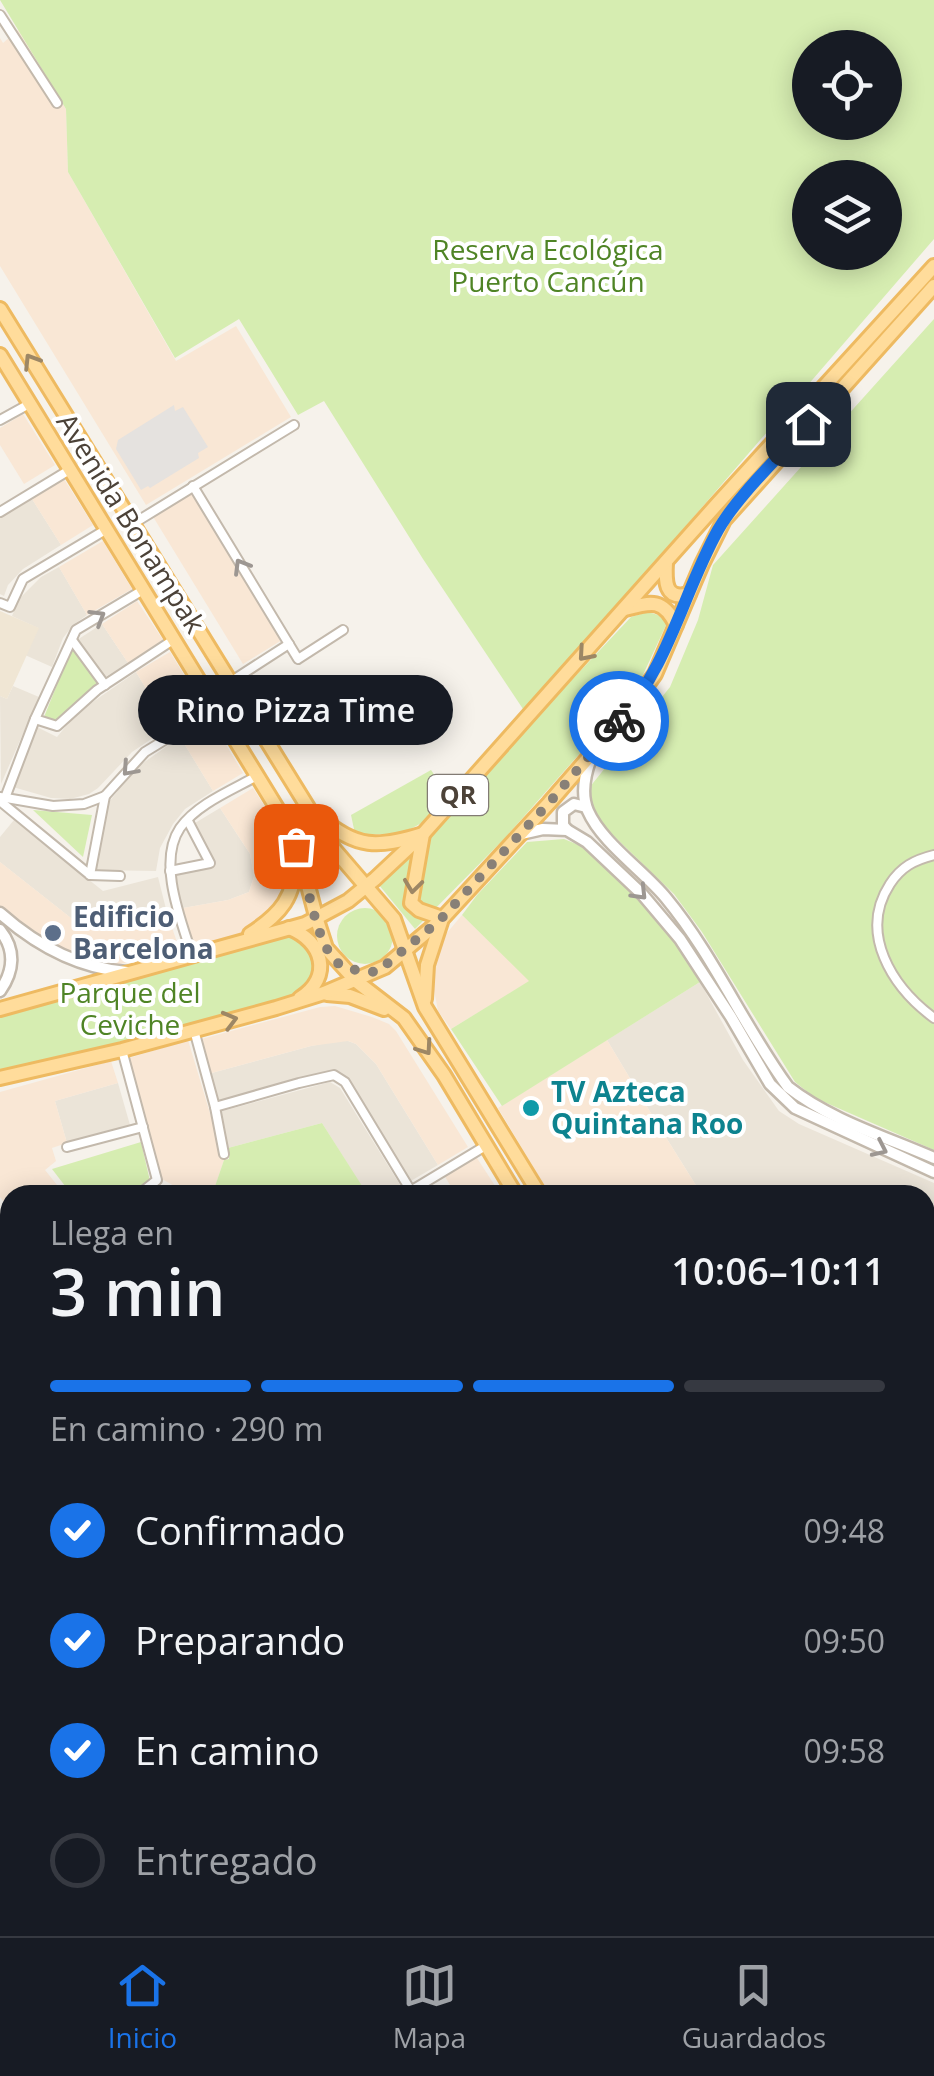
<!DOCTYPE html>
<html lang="es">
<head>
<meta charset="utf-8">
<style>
	:root { --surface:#171b24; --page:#20242c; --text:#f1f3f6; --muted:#9ea1a6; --line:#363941; --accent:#1a73e8 }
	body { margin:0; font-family:"Open Sans",sans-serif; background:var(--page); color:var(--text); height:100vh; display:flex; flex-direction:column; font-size:38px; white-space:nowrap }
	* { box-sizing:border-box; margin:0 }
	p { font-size:32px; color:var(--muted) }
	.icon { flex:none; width:55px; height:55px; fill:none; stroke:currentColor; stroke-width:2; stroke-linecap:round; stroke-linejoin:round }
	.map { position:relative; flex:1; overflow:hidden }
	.sheet { position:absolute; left:0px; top:1185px; width:935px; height:752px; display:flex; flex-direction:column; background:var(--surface); border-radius:30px 30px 0 0; box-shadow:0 5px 25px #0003 }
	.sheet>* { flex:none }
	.controls { position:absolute; left:792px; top:30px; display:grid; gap:20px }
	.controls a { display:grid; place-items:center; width:110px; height:110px; border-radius:50%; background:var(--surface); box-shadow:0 5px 25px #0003; font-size:50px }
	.pin { position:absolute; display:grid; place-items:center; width:85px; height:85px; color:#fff; margin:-42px; border-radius:20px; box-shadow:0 5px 15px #0006 }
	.courier { position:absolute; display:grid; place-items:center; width:100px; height:100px; margin:-50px; border:8px solid #1a73e8; border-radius:50%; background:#fff; color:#222; box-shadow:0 2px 12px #0007 }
	.bubble { position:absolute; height:70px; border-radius:35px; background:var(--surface); box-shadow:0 5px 25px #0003; font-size:32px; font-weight:600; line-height:70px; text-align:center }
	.overview em { font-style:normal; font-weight:600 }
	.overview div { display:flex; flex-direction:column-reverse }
	.overview { display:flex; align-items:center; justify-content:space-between; height:170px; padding:0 50px }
	h1 { font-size:65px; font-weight:600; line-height:75px }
	.bar { display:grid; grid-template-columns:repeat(4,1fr); gap:15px 10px; align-content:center; height:120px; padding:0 50px }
	.bar i { height:12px; border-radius:8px; background:var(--line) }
	.bar .on { background:var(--accent) }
	.bar p { grid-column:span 4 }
	ol { padding:0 50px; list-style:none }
	li { display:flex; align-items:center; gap:30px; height:110px }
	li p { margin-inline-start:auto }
	li .icon { padding:10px; border-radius:50%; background:var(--accent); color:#fff; stroke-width:4 }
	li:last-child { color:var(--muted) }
	li i { width:55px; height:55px; border:5px solid var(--line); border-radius:50% }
	.dock { display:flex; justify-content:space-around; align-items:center; height:140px; border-top:2px solid var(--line); background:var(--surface); font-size:28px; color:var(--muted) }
	.dock a { display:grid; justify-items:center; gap:5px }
	.dock .on { color:var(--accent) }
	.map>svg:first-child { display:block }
</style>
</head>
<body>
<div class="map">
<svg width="934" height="1936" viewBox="0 0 934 1936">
	<rect width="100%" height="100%" fill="#f6f2eb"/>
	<g fill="#ebe4d8">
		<path d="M32,499L61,545L23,569L8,585L4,596L0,594V518Z"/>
		<path d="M59,567L87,615L73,625L63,638L52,667L25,655L38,628L12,616L19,599L41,577Z"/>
		<path d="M102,624L128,663L102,679L77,640Z"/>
		<path d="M136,672L169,727L132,752L98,788L89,794L70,799L51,798L13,787L37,727L57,737L77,713Z"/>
		<path d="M13,686L39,697L1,784L0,696L7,699Z"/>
		<path d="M180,737L213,791L185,809L173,824L160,848L156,871L94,870L109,802L136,768Z"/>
		<path d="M220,808L250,854L254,876L249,892L228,900L183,908L174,876L213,866L211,855L195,823Z"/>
		<path d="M14,820L103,891L158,877L167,913L117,925L71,918L0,862V837Z"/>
		<path d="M700,982L743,1060L779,1111L799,1124L934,1183V1366L925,1371V1195H702L652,1115L607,1040Z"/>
		<path d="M337,1041H348L356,1044L376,1064L438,1165L409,1182L347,1077L330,1072L216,1103L208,1074L311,1046Z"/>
		<path d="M330,1082L340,1088L402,1188L391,1195H367L322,1123L228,1148L219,1112Z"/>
		<path d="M118,1083L130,1125L67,1143L55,1101Z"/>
		<path d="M0,1678L10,1681V1797L0,1795Z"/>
		<path d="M11,1928H209L213,1936H11Z"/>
	</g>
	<g fill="#f9e7d5">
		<path d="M18,30L66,109L68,172L176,361L236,326L291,417L146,505L0,266V38L3,43Z"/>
		<path d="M23,414L55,465L24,484L0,445V428Z"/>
		<path d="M64,479L93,525L61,545L32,499Z"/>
		<path d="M191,491L282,640L243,664L152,515Z"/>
		<path d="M103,541L132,589L87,615L59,567Z"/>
		<path d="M137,601L163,640L128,663L102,624Z"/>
		<path d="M170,652L203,706L169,727L136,672Z"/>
		<path d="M210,718L243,773L213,791L180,737Z"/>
		<path d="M253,788L274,821L289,851L292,884L274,913L246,933L193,948L183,908L228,900L249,892L254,876L250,854L220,808Z"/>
		<path d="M0,862L71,918L117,925L167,913L180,951L106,967L72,957L28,934L0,908Z"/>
		<path d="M462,915L530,981L451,1029L438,1011L434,990L435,966L439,948L446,934Z"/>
		<path d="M335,1006L372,1017L389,1024L396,1031L468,1147L438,1165L376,1064L356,1044L348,1041L311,1046L208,1074L198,1040L320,1007Z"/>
		<path d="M188,1040L224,1160L212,1195H181L171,1184L158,1177L123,1060Z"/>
		<path d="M607,1040L652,1115L702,1195H550L498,1108Z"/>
		<path d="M111,1061L118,1083L55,1101L67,1143L52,1148L56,1161L45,1170L65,1195H10V1210L0,1197V1092Z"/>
		<path d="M475,1155L501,1195H456L444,1175Z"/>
		<path d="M934,1366V1527L925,1513V1371Z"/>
		<path d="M925,1719L934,1724V1936H824L817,1928H925Z"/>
		<path d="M586,1928H785L792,1936H593Z"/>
	</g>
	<path fill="#f0e6d4" d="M0,611L39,628L7,699L0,696Z"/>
	<g fill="#d6edb1" fill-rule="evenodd">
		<path d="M0,0H934V239L525,712L423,559L324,401L298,415L239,319L175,358L68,172L66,109ZM810,48H885V122H810ZM810,178H885V252H810Z"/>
		<path d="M934,319V1150L815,1098L795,1082L702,932L674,894L591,814L585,793L670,687L698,620L713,565Z"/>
		<path d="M648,612L658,615L667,623L636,690L505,838L415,929L379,885L631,617Z"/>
		<path d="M73,645L101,684L73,706L57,723L44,717Z"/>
		<path d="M431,770L452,801C411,832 407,836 355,834L351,815Z"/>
		<path d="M33,810L92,815L83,857Z"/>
		<path d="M564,839L586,848L652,907L700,982L502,1106L451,1029L529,981L462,915L477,895L527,842Z"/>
		<circle cx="365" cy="936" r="28"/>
		<path d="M286,935L308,942L317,958L308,992L0,1076V1012Z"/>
		<path d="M322,1123L364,1189L358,1195H212L224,1160L229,1159L228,1148Z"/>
		<path d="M141,1142L150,1181L132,1195H72L52,1169Z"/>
	</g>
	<path fill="#e5e2df" d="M174,405L175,411L183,407L208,447L198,453L199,458L150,488L148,486L141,490L116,449L118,440Z"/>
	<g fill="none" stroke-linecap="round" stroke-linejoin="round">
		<path stroke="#d4cfc7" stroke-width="10" stroke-dasharray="10 5" stroke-linecap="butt" d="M804,1928L811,1936"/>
		<defs>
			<g id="minor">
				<path d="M0,15L57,103"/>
				<path d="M0,420L31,403"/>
				<path d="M193,486L298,659L343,630"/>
				<path d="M0,512L71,469"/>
				<path d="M131,525L294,425"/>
				<path d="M0,603L10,607L23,579L107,529"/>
				<path d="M72,640L105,685"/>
				<path d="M230,682L289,644"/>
				<path d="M35,719L57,726L97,690L173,640"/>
				<path d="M0,797L53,806L84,804L105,796L145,752L215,709"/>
				<path d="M5,798L35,719L76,630L143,590"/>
				<path d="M0,801L90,875L120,876"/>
				<path d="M934,855C914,860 901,867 890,884C858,933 892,987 934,1018"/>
				<path d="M170,871L210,863L188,821"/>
				<path d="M90,875L105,796"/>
				<path d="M192,955C181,920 157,862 180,828C197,804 232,790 257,776"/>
				<path d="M194,1030L215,1107L224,1154"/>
				<path d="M122,1050L157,1180L138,1195"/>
				<path d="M215,1107L299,1083L334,1075L345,1082L411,1191"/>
				<path d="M67,1147L143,1127"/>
				<path d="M404,1195L487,1145"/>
				<path d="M925,1267L934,1262"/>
				<path d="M0,1348L10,1340"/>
				<path d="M0,1436L10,1428"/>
				<path d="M0,1528L10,1520"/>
				<path d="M0,1561L10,1573"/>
				<path d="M203,1928L208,1936"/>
				<path d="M9,1936L12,1928"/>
			</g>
			<g id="tertiary">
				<path d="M591,758C585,774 581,795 588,811C602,843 644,871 666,898C714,956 744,1027 788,1087C830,1120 886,1137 934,1158"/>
				<path d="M567,830L563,825V812L574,804L586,807"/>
				<path d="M521,834L543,829L567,830L587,842L642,894L680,939L731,1017L770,1084L795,1108L934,1172"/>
				<path d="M0,913C36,945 78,968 127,972"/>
				<path d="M0,930C16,950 14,971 0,991"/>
				<path d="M0,1224L10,1237"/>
				<path d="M0,1307L10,1319"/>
				<path d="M925,1545L934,1539"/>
				<path d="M925,1565L934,1560"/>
				<path d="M0,1835L10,1838"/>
				<path d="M0,1858L10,1860"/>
				<path d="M226,1928L228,1936"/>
				<path d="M270,1928L304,1936"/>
				<path d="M307,1928L315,1936"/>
				<path d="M575,1928L581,1936"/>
				<path d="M246,1936L248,1928"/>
				<path d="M348,1936L354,1928"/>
				<path d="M446,1936L461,1928"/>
			</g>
			<g id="primary">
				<path d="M0,309L333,848L394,919L425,1007L540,1195"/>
				<path d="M0,355L286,823L302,863L317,920L326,948L356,981L404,1018L444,1075L516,1195"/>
				<path d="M666,562C665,580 664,601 689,594"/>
				<path d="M625,609C651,602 663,598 676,625"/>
				<path d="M320,817C356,849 378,848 423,834L411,903L419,910L442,918"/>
				<path d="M302,863C317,867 332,867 333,848"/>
				<path d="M289,928C323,941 333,977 300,998"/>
				<path d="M250,934C281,914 295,897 296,858"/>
				<path d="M327,994L350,996L384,1009"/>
				<path d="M425,999L427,965L441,922"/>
				<path d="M0,1009L305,924L348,901L375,879L423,834L717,504L934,266"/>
				<path d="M0,1078L122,1050L276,1008L324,993L385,967L441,920L549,803L628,712L655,674L702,564L724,520L934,286"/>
				<path d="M0,1238L10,1249"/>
				<path d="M0,1259L10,1271"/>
				<path d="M0,1278L10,1290"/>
				<path d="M925,1696L931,1690V1677"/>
				<path d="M925,1706L934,1710"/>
				<path d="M520,1928L528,1936"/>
				<path d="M549,1928L555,1936"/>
			</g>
		</defs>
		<use href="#minor" stroke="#c3b9ac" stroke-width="12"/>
		<use href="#tertiary" stroke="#c3b9ac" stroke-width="15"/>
		<use href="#primary" stroke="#eeba61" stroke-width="18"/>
		<use href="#minor" stroke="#fff" stroke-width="8"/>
		<use href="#tertiary" stroke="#fff" stroke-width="10"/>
		<use href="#primary" stroke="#ffdc9b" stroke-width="12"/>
	</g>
	<defs><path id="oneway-chevron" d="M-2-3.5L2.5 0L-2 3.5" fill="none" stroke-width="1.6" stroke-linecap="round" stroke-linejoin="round" transform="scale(2.5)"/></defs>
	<g stroke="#9d8765">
		<use href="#oneway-chevron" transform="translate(31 361) rotate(-122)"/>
		<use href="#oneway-chevron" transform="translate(585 654) rotate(131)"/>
		<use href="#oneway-chevron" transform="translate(413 886) rotate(97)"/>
		<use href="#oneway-chevron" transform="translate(230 1020) rotate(-15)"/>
		<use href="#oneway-chevron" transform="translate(425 1048) rotate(55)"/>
	</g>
	<g stroke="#9d9792">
		<use href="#oneway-chevron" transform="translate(241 566) rotate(-121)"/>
		<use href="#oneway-chevron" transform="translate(98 617) rotate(-31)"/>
		<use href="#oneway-chevron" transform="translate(129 769) rotate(132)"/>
		<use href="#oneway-chevron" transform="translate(640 893) rotate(46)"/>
		<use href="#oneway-chevron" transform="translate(880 1149) rotate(25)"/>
	</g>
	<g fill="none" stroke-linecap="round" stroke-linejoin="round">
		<path stroke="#888077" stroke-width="10" stroke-dasharray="0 18" d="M296,846C307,875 315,946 339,964C350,971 365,971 377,972L440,920L549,803L619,721"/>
		<path stroke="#1a73e8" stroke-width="12" d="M619,721C669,666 683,593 718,530C738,495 781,455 808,424"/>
	</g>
	<circle fill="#5c6f8a" stroke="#fff" stroke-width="4" cx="53" cy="933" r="10"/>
	<circle fill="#0f9aa8" stroke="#fff" stroke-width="4" cx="531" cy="1108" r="10"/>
	<g text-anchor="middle" stroke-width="8" stroke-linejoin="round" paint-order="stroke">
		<rect fill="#fff" stroke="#827b74" stroke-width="2.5" x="428" y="775" width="60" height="40" rx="8"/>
		<g font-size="25" font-weight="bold" fill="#4c4238">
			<text x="458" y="804">QR</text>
		</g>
		<g font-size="28" fill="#4f8425" stroke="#fff">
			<text x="548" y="260">Reserva Ecológica<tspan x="548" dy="32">Puerto Cancún</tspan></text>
			<text x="130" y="1003">Parque del<tspan x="130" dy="32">Ceviche</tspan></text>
		</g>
		<g font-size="28" fill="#4c4238" stroke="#fff">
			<text transform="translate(131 523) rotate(58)" y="10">Avenida Bonampak</text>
		</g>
		<g font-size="28" font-weight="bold" fill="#4e5e75" stroke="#fff" text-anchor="start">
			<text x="73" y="927">Edificio<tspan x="73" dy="32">Barcelona</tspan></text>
		</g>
		<g font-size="28" font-weight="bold" fill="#0d838f" stroke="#fff" text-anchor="start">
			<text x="551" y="1102">TV Azteca<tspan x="551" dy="32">Quintana Roo</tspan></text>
		</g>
	</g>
</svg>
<div class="controls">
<a><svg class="icon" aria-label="locate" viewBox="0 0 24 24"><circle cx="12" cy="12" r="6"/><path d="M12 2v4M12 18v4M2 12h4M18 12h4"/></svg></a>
<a><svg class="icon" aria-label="layers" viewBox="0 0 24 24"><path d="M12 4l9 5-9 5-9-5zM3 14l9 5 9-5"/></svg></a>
</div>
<div class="pin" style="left:296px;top:846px;background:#ea580c"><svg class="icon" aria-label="bag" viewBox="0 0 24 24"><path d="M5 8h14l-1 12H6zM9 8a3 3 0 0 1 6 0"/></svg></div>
<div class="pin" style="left:808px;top:424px;background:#1f2937"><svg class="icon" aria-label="home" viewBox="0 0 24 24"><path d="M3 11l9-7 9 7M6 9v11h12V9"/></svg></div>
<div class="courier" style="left:619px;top:721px"><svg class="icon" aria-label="bike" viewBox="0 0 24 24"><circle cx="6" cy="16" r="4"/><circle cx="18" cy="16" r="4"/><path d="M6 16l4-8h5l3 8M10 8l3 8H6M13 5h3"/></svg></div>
<div class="bubble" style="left:138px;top:675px;width:315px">Rino Pizza Time</div>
<section class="sheet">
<div class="overview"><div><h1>3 min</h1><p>Llega en</p></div><em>10:06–10:11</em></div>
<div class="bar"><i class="on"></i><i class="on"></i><i class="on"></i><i></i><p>En camino · 290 m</p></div>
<ol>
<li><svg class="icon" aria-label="check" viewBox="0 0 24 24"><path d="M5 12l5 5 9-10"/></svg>Confirmado<p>09:48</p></li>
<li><svg class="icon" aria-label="check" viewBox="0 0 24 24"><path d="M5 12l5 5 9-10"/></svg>Preparando<p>09:50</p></li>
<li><svg class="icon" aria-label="check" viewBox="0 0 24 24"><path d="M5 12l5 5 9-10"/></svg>En camino<p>09:58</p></li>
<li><i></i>Entregado</li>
</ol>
</section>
</div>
<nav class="dock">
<a class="on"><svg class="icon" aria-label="home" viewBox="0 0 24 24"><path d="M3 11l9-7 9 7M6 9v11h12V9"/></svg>Inicio</a>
<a><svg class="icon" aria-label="map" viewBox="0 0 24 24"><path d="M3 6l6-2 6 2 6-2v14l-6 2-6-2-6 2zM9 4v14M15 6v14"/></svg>Mapa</a>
<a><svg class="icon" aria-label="saved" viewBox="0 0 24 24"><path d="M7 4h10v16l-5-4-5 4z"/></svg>Guardados</a>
</nav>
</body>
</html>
